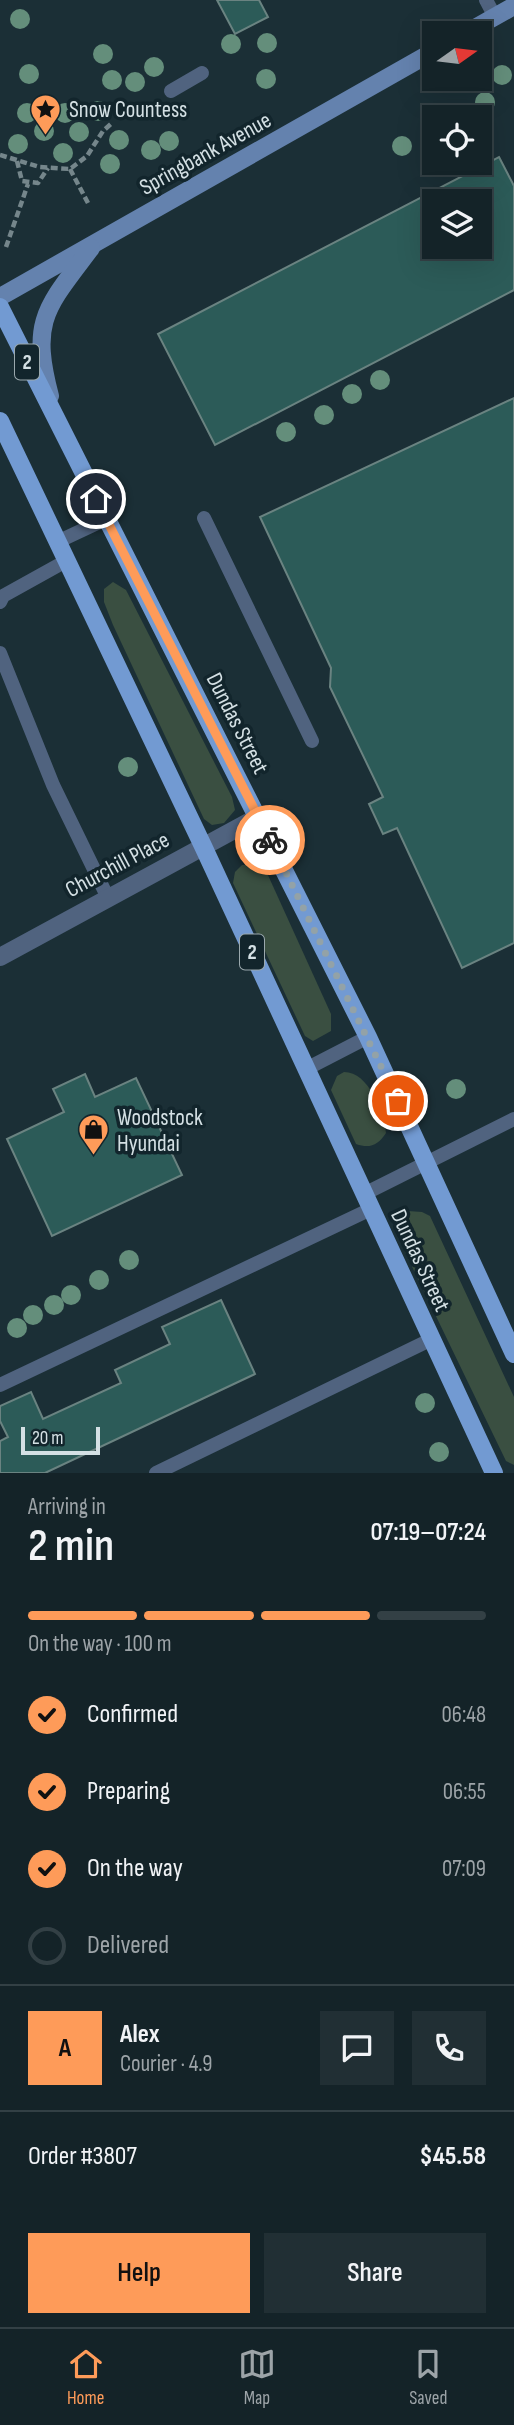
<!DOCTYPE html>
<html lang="en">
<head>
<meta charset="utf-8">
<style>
	:root { --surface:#142328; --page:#212f34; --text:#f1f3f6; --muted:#9da4a8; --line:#334045; --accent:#fe9b59 }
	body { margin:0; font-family:"Sofia Sans Condensed",sans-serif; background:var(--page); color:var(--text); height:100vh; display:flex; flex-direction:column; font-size:26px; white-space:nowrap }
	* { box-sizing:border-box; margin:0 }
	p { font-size:23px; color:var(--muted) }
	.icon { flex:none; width:38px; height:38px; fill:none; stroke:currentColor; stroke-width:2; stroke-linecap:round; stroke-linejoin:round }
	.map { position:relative; height:1473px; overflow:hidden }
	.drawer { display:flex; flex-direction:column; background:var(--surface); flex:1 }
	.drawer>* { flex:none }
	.needle { width:46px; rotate:76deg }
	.fabs { position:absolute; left:422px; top:21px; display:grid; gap:14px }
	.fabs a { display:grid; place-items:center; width:70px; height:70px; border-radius:0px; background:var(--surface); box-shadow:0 7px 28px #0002,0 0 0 2px var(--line); font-size:35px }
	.scale { position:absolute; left:21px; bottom:18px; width:79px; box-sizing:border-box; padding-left:7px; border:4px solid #d4e0e4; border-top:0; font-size:19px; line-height:24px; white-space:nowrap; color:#d4e0e4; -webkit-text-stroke:5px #12252c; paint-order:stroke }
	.pin { position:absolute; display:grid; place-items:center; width:60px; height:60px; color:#fff; margin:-30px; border:4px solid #fff; border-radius:50%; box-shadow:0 2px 7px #0007 }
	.courier { position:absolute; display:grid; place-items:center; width:70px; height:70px; margin:-35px; border:5px solid #fe9b59; border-radius:50%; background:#fff; color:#222; box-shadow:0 2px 9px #0007 }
	.headline em { font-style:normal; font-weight:600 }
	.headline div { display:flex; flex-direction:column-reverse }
	.headline { display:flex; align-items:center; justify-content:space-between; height:119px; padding:0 28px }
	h1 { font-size:46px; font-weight:600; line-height:52px }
	.bar { display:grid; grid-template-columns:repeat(4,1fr); gap:10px 7px; align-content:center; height:84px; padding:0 28px }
	.bar i { height:9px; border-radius:5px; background:var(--line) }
	.bar .current { background:var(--accent) }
	.bar p { grid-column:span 4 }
	.line { display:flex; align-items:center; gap:18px; padding:0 28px; border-top:2px solid var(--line) }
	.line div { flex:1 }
	.round { display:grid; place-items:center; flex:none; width:74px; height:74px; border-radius:0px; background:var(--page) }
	ol { padding:0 28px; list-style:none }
	li { display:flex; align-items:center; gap:21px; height:77px }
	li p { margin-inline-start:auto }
	li .icon { padding:7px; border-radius:50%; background:var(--accent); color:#111; stroke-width:4 }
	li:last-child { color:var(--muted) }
	li i { width:38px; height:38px; border:4px solid var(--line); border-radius:50% }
	.action { display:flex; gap:14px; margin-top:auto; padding:14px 28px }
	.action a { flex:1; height:80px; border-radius:0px; background:var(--accent); color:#111; font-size:28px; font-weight:600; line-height:80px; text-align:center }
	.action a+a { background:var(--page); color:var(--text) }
	.tabs { display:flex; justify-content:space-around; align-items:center; height:98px; border-top:2px solid var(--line); background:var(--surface); font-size:19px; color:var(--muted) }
	.tabs a { display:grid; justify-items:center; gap:4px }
	.tabs .current { color:var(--accent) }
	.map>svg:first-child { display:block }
</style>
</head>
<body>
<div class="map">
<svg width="514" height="1473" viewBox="0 0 514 1473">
	<rect width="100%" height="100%" fill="#1b2f36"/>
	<g fill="#3a4f41">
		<path d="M113,582L126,590L232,797L235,810L224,823L212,825L204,819L113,625L104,602V589Z"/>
		<path d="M242,865H259L267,873L331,1014V1031L313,1041L305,1036L233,883L235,872Z"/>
		<path d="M344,1072C369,1072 383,1112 386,1133C378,1145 370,1149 356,1144L331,1090L337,1076Z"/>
		<path d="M408,1211L422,1212L430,1216L514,1397V1465L506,1461L404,1250C398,1232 393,1224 408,1211Z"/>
	</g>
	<g fill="#2c5b58" stroke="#6a8381" stroke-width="2" fill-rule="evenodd">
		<path d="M217,0H259L268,17L235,34Z"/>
		<path d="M499,157L514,186V290L215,445L158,334ZM434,201H480V247H434Z"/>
		<path d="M514,398V943L462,968L397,828L383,834L369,804L383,797L330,687L331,668L260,517Z"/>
		<path d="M85,1074L95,1097L136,1078L182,1175L52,1236L7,1139L64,1112L53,1089Z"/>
		<path d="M221,1300L255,1374L45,1473H0V1441L8,1437L0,1421V1406L31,1392L43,1419L121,1383L115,1370L170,1344L162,1327Z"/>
	</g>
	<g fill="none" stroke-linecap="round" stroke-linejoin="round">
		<g stroke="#75868b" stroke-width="4.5" stroke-dasharray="7 3.5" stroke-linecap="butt">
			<path d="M0,155L40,167L70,169L87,156L103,131L112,123"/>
			<path d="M17,161L22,181L38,183L48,168"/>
			<path d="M70,169L88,203"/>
			<path d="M6,247L28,184"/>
		</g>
		<g stroke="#50637f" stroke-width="14">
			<path d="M486,0L495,17"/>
			<path d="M171,91L202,73"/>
			<path d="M204,518L312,741"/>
			<path d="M57,542L106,519"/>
			<path d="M0,602L3,596L66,561"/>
			<path d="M0,653L53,785L107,896"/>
			<path d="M306,1069L368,1037"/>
			<path d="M364,1194L514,1119"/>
			<path d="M0,1385L371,1209"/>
			<path d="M156,1473L432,1339"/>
		</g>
		<path stroke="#50637f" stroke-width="18" d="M0,957L258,817"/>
		<g stroke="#6482ae" stroke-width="18">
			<path d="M466,33L514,6"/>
			<path d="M0,297L434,51"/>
			<path d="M50,396C30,320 46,308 91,248"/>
		</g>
		<g stroke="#729ad2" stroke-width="18">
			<path d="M0,307L368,1037L514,1354"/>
			<path d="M0,421L203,846L494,1473"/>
		</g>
	</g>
	<g fill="#648e7b">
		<circle cx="20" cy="19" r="10"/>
		<circle cx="267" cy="43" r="10"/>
		<circle cx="231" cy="44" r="10"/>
		<circle cx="103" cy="54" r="10"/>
		<circle cx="154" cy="67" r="10"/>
		<circle cx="29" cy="74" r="10"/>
		<circle cx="502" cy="75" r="10"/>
		<circle cx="266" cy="79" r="10"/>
		<circle cx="112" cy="80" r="10"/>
		<circle cx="135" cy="82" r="10"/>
		<circle cx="485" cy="102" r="10"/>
		<circle cx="98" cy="111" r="10"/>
		<circle cx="27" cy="113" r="10"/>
		<circle cx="65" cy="113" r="10"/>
		<circle cx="44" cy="131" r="10"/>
		<circle cx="79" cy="132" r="10"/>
		<circle cx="119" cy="140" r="10"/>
		<circle cx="169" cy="141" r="10"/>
		<circle cx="18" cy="144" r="10"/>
		<circle cx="402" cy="146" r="10"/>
		<circle cx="151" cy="150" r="10"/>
		<circle cx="63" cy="153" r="10"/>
		<circle cx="110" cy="164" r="10"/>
		<circle cx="380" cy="380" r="10"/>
		<circle cx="352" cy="394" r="10"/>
		<circle cx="324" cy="415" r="10"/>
		<circle cx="286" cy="432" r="10"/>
		<circle cx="128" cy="767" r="10"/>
		<circle cx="456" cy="1089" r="10"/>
		<circle cx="129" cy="1260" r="10"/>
		<circle cx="99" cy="1280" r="10"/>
		<circle cx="71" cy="1295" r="10"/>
		<circle cx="54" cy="1305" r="10"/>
		<circle cx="33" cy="1315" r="10"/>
		<circle cx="17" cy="1328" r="10"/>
		<circle cx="425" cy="1403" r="10"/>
		<circle cx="439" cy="1452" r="10"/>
	</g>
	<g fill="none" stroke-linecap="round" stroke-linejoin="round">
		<path stroke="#93a2a7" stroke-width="7" stroke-dasharray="0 12.6" d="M270,840L398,1101"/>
		<path stroke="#fe9b59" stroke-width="9" d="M96,499L270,840"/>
	</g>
	<defs>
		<symbol id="sight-pin" viewBox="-11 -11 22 30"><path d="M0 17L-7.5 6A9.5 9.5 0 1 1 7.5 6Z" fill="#fe9b59" stroke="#12252c"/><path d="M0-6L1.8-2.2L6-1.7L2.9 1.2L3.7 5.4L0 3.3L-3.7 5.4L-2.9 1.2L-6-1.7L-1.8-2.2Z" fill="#111"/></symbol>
		<symbol id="shop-pin" viewBox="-11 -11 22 30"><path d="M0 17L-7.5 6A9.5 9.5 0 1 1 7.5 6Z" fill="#fe9b59" stroke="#12252c"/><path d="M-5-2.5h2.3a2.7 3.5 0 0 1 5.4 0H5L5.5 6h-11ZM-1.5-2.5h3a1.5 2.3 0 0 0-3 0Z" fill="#111"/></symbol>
	</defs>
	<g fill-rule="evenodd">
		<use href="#sight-pin" x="28" y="92" width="35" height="47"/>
		<use href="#shop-pin" x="76" y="1112" width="35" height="47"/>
	</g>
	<g text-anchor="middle" stroke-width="7" stroke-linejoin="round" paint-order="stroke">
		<g fill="#12252c" stroke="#9aa8ad" stroke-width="2">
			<rect x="15" y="344.5" width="24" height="35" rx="5"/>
			<rect x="240" y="934.5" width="24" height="35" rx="5"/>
		</g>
		<g font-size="21" font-weight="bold" fill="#d4e0e4">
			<text x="27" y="369">2</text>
			<text x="252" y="959">2</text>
		</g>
		<g font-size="23" fill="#d4e0e4" stroke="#12252c" text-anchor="start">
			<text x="69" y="117">Snow Countess</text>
			<text x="117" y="1125">Woodstock<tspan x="117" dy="26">Hyundai</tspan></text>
		</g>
		<g font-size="23" fill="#d4e0e4" stroke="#12252c">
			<text transform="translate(205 153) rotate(-29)" y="8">Springbank Avenue</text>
			<text transform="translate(238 723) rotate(63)" y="8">Dundas Street</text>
			<text transform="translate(117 864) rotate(-28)" y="8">Churchill Place</text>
			<text transform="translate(421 1260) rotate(65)" y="8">Dundas Street</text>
		</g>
	</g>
</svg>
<div class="fabs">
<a><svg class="needle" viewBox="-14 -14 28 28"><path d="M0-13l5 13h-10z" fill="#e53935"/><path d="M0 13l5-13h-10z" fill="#9da4a8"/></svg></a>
<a><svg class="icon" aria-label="locate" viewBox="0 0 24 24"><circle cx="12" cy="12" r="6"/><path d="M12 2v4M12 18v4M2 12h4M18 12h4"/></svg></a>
<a><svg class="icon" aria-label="layers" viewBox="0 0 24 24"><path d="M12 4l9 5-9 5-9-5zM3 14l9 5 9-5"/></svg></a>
</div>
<div class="scale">20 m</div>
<div class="pin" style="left:398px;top:1101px;background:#ea580c"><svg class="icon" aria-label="bag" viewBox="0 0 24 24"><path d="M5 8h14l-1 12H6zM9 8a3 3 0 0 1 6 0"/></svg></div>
<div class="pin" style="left:96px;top:499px;background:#1f2937"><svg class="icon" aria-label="home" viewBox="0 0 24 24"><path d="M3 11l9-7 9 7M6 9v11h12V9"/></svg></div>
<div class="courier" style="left:270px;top:840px"><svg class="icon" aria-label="bike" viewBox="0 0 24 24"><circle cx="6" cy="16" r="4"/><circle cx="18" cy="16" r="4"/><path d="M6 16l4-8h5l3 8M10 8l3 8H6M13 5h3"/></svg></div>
</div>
<section class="drawer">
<div class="headline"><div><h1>2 min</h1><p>Arriving in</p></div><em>07:19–07:24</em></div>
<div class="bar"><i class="current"></i><i class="current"></i><i class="current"></i><i></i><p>On the way · 100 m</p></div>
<ol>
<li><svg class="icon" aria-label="check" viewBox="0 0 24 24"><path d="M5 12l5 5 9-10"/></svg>Confirmed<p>06:48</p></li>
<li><svg class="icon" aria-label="check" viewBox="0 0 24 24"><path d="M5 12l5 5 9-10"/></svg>Preparing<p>06:55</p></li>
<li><svg class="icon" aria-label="check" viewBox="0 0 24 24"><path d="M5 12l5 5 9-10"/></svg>On the way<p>07:09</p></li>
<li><i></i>Delivered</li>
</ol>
<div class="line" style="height:126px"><b class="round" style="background:var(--accent);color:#111">A</b><div><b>Alex</b><p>Courier · 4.9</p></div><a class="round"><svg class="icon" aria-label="chat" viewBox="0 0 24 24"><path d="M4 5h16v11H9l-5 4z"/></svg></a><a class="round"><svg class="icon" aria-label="phone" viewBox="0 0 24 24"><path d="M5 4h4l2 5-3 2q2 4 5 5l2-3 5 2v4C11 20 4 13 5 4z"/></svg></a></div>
<div class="line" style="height:91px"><div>Order #3807</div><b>$45.58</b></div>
<div class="action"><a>Help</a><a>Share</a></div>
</section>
<nav class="tabs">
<a class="current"><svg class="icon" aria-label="home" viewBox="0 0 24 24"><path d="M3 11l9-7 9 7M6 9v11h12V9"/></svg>Home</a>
<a><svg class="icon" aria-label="map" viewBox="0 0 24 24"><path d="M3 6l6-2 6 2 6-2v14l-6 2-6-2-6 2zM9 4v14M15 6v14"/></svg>Map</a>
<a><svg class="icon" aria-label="saved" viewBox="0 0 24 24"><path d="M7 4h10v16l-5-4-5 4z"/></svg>Saved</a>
</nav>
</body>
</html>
